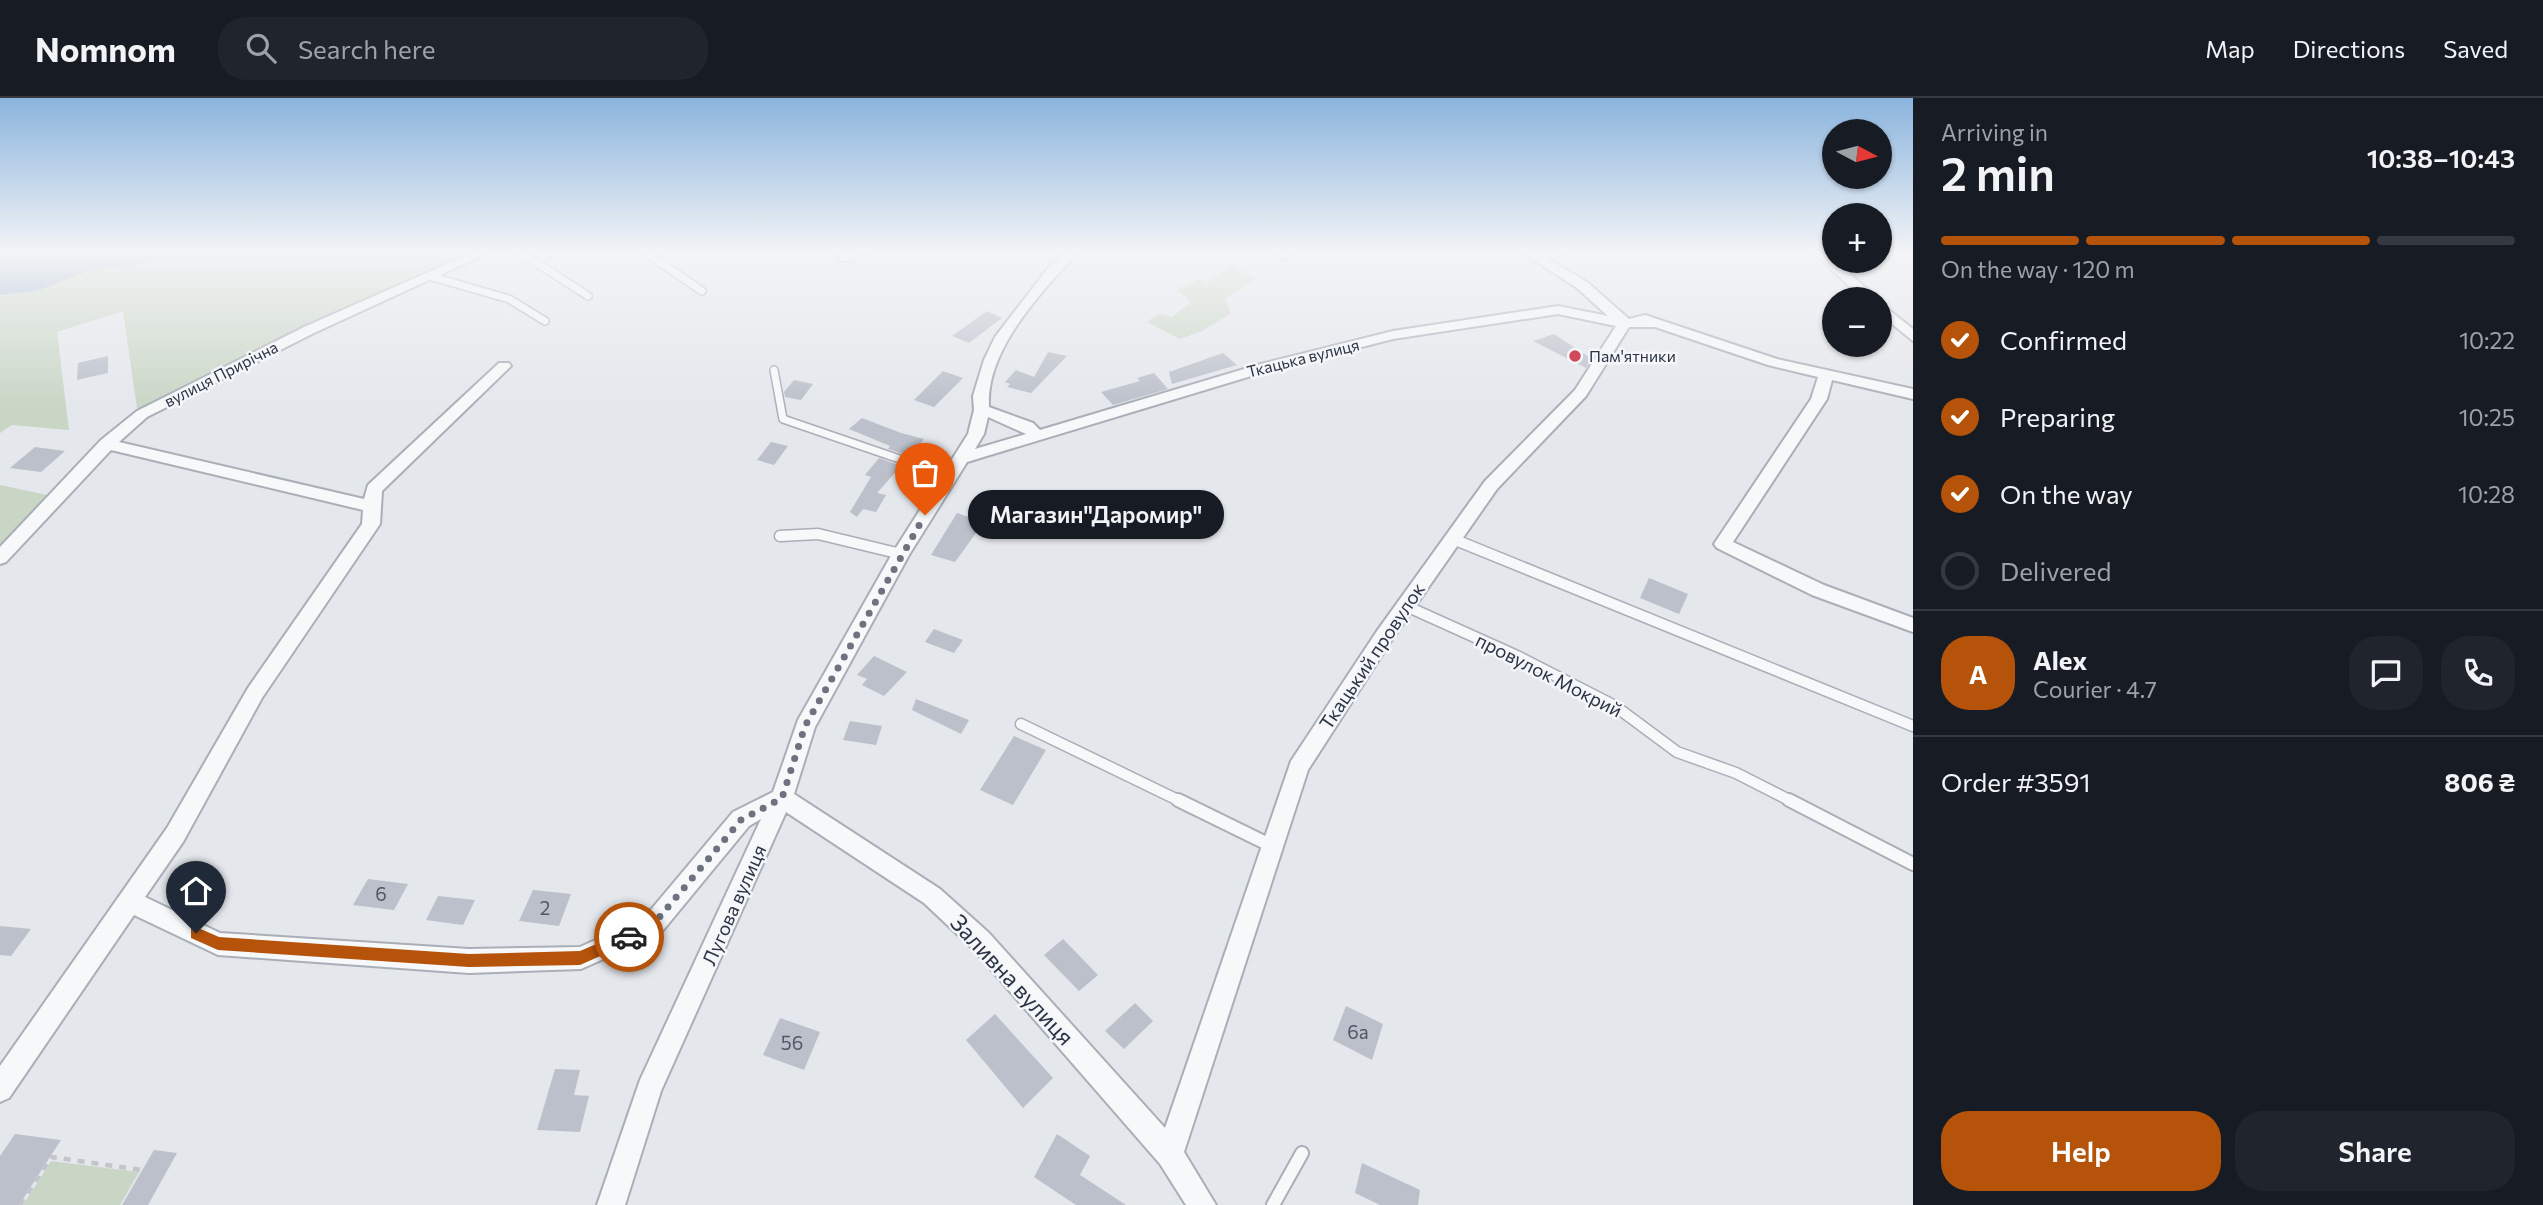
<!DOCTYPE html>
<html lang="en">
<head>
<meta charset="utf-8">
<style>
	:root { --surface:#171b24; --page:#20242c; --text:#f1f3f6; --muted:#9ea1a6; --line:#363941; --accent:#b45309 }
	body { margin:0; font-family:Commissioner,sans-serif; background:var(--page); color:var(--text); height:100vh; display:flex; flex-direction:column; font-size:26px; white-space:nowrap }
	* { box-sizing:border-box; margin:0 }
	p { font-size:23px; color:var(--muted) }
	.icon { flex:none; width:38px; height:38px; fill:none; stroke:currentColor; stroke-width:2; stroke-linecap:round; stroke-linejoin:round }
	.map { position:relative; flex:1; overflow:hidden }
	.details { display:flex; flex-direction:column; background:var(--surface); width:630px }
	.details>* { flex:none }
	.needle { width:46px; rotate:97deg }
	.buttons { position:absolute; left:1822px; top:21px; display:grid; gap:14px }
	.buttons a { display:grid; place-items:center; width:70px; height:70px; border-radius:50%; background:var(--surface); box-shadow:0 2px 5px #0004; font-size:35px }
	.pin { position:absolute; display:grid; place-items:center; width:60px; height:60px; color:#fff; margin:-72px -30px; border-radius:50% 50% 50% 0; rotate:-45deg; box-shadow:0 0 7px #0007 }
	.pin .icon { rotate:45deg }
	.courier { position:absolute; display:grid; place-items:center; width:70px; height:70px; margin:-35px; border:5px solid #b45309; border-radius:50%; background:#fff; color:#222; box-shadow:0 2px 9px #0007 }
	.bubble { position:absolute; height:49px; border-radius:24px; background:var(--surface); box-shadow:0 2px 5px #0004; font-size:23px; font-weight:600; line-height:49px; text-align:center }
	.overview em { font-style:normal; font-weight:600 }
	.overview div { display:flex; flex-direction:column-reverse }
	.overview { display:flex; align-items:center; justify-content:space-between; height:119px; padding:0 28px }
	h1 { font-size:46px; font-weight:600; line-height:52px }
	.bar { display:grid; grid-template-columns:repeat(4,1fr); gap:10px 7px; align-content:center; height:84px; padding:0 28px }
	.bar i { height:9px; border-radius:5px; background:var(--line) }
	.bar .current { background:var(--accent) }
	.bar p { grid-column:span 4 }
	.line { display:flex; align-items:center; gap:18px; padding:0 28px; border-top:2px solid var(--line) }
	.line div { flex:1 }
	.round { display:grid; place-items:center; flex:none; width:74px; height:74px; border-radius:28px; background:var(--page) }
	ol { padding:0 28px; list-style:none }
	li { display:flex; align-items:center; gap:21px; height:77px }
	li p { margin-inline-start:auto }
	li .icon { padding:7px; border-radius:50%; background:var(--accent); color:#fff; stroke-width:4 }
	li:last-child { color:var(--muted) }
	li i { width:38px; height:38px; border:4px solid var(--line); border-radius:50% }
	.button { display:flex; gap:14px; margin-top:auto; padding:14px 28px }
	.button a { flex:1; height:80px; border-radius:28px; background:var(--accent); color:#fff; font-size:28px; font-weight:600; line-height:80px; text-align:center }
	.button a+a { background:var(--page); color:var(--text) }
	header { display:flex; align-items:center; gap:42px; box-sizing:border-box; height:98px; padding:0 35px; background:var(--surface); border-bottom:2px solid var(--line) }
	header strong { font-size:33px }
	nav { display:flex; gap:38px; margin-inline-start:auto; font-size:24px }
	.search { width:490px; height:63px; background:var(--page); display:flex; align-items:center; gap:18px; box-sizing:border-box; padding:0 24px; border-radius:28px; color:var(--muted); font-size:26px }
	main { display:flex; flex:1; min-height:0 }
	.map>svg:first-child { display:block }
</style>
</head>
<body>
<header>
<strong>Nomnom</strong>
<div class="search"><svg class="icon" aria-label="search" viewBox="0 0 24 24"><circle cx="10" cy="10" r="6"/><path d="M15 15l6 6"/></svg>Search here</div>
<nav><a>Map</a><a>Directions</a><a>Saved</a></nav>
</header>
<main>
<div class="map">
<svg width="1913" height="1107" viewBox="0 0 1913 1107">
	<rect width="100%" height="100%" fill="#e4e7ec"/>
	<g fill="#c9d6c5">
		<path d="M172,154H484L309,232L142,316L137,310L123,213L57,234L69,332L12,327L0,335V198L37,193L86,174L151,164Z"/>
		<path d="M1232,168L1257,181L1225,201L1231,215L1202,233L1180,241L1147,224L1159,216L1172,219L1191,204L1177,192L1200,181L1207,185Z"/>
		<path d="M0,387L57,399L0,460Z"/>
		<path d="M51,1063L139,1074L120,1107H23Z"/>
	</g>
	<path fill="#9fb4cc" d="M0,154H172L151,164L86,174L37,193L0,197Z"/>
	<g fill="#bbc0ca">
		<path d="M987,213L1002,220L969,245L952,238Z"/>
		<path d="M1554,236L1592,261L1586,270L1533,243Z"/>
		<path d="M1048,254L1067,258L1031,295L1007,289L1010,286L1005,284L1016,272L1034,279Z"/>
		<path d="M1223,255L1237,267L1172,286L1169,274Z"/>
		<path d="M108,258V275L77,282L78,265Z"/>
		<path d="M943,273L963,280L934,309L914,302Z"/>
		<path d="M1154,275L1168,291L1113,307L1101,294L1140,283L1137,280Z"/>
		<path d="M794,282L813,286L801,302L785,299L784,294Z"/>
		<path d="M862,320L901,335L924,341L910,358L888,351L890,348L849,331Z"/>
		<path d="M771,344L788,348L774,367L757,362Z"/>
		<path d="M35,349L65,353L41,374L10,370Z"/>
		<path d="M879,360L901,368L877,395L886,397L876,414L863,411L857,419L850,414L871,379L865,377Z"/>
		<path d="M957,415L984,424L955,464L931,457Z"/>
		<path d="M1649,480L1688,496L1679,516L1640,500Z"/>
		<path d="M934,531L963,542L954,555L925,544Z"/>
		<path d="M874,558L907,574L884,598L862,587L867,581L857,577Z"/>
		<path d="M916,601L969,622L961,636L912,612Z"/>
		<path d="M850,623L882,628L876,647L843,642Z"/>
		<path d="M1014,638L1046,652L1013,707L980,692Z"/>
		<path d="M368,781L408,786L394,812L353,807Z"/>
		<path d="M533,792L571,796L559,828L519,823Z"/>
		<path d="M438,798L475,802L463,827L426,822Z"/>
		<path d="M0,828L31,831L11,858L0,857Z"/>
		<path d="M1063,841L1098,877L1079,893L1044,857Z"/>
		<path d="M1135,905L1153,923L1124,951L1105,933Z"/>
		<path d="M1346,908L1383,926L1372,962L1333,942Z"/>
		<path d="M995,916L1053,980L1023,1010L966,942Z"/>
		<path d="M780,920L820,934L804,972L763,957Z"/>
		<path d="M555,971L580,972L574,997L589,998L580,1034L537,1032Z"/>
		<path d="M15,1036L61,1042L19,1107H0V1058Z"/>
		<path d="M1057,1036L1090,1058L1080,1077L1126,1107H1076L1034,1079Z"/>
		<path d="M154,1052L177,1055L148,1107H122Z"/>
		<path d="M1362,1065L1420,1092L1418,1107H1380L1355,1095Z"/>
	</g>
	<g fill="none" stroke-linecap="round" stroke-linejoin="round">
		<defs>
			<g id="service-far2">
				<path d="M520,154L588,198"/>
				<path d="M645,154L702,193"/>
				<path d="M429,178L509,201L545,223"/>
				<path d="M774,272L783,321L949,378"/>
			</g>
			<g id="service-far1">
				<path d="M780,438L818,436L901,456"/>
				<path d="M1453,441L1913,628"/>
				<path d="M1406,508L1517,558L1615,608L1677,654L1736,675L1793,704"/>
				<path d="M1021,626L1182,704"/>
			</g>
			<g id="service">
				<path d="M1178,702L1272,748"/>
				<path d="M1789,702L1913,766"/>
				<path d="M1273,1107L1302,1055"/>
			</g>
			<g id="minor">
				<path d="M474,154H490L314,235L147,319L119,344L364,401L368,387L499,265H509L511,268L382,393L380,426L262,600L183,744L145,799L220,835L469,851L580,849L644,820L733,714L773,694L798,622L892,456L968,336L974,312L973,298L984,262L995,239L1048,170L1067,154H1080C1073,162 1064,169 1057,177C1026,212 986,260 989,309L1033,325L1040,332L1261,266L1393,233L1558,208L1608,218L1577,190L1522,154H1572L1548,161L1587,184L1629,221L1645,217L1777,261L1913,291V301L1832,282L1827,301L1733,444L1824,487L1913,520V534L1812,497L1717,450L1714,446L1811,301L1818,279L1768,267L1655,229H1629L1586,298L1497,391L1391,543L1308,672L1184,1054L1216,1107H1186L1160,1066L973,851L924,805L786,714L661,993L625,1107H597L640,982L761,721L749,728L660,836L581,871L469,875L218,857L134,817L9,1000L0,1004V968L167,730L248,590L362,426L363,412L111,352L6,464L0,466V449L101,342L137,313L304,229ZM1558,216L1616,228L1575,292L1485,383L1377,533L1291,663L1165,1030L989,835L940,791L794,696L815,629L909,457L967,364L1271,272L1393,241ZM988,319L1026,336L975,351L984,336Z"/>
				<path d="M850,154H868L850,163H840V157Z"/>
				<path d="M1280,154H1297L1284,161L1278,157Z"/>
				<path d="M1813,154H1826L1878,201H1863Z"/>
				<path d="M1880,205L1913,231V243L1880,216Z"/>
			</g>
		</defs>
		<use href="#service-far2" stroke="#a9aeb7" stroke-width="10"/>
		<use href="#service-far1" stroke="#a9aeb7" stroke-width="13"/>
		<use href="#service" stroke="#a9aeb7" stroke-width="16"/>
		<use href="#minor" stroke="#a9aeb7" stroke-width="4"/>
		<path stroke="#c2c5cb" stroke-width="4.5" stroke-dasharray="7 7" stroke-linecap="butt" d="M20,1107L51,1059L142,1072"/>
		<use href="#service-far2" stroke="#f7f8fa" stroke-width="7"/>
		<use href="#service-far1" stroke="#f7f8fa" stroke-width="10"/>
		<use href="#service" stroke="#f7f8fa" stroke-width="12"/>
		<use href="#minor" fill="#f7f8fa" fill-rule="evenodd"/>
	</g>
	<linearGradient id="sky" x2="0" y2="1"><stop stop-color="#8bb4dd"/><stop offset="0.5" stop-color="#f3f4f6"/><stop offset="1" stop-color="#f3f4f6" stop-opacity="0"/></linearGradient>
	<rect width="1913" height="309" fill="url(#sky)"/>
	<path fill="#b45309" d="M196,829L219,839L469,856L580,853L629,832L636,839L634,843L580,867L469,869L218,852L191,840V830Z"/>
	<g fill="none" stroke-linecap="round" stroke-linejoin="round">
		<path stroke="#6c737f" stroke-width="7" stroke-dasharray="0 12.6" d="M629,839L652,828L741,722L782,700L805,628L925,417"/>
	</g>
	<circle fill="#d1495b" stroke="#f4f6f9" stroke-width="2.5" cx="1575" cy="258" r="7"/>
	<g text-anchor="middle" stroke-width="5" stroke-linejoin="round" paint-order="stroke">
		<g font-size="16" fill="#2b3445" stroke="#f4f6f9" text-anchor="start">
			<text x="1589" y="264">Пам'ятники</text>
		</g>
		<g font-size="16" fill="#2b3445" stroke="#f4f6f9">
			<text transform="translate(1303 260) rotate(-14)" y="6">Ткацька вулиця</text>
			<text transform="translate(221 276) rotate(-27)" y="6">вулиця Прирічна</text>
		</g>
		<g font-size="19" fill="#2b3445" stroke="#f4f6f9">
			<text transform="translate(1372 558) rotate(-56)" y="7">Ткацький провулок</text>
			<text transform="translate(1549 577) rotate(27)" y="7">провулок Мокрий</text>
			<text transform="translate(734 807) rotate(-66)" y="7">Лугова вулиця</text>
		</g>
		<g font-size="19" fill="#4f5766">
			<text x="381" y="803">6</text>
			<text x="545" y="817">2</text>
			<text x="1358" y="941">6а</text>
			<text x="792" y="952">56</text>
		</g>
		<g font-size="23" fill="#2b3445" stroke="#f4f6f9">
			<text transform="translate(1012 882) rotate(47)" y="8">Заливна вулиця</text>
		</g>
	</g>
</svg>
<div class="buttons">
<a><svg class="needle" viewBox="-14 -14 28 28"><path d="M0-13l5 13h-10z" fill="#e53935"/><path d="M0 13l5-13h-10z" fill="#9ea1a6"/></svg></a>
<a>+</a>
<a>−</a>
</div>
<div class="pin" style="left:925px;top:417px;background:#ea580c"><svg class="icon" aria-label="bag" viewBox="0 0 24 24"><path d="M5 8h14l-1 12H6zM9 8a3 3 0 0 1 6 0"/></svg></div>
<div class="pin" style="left:196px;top:835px;background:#1f2937"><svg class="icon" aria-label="home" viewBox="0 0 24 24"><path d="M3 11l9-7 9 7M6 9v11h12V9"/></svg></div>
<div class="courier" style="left:629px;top:839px"><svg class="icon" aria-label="car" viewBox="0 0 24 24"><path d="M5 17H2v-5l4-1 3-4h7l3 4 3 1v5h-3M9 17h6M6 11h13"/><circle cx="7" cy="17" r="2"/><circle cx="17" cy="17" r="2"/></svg></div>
<div class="bubble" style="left:968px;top:392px;width:256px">Магазин&quot;Даромир&quot;</div>
</div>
<section class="details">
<div class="overview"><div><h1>2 min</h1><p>Arriving in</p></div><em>10:38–10:43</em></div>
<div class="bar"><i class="current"></i><i class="current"></i><i class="current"></i><i></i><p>On the way · 120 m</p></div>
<ol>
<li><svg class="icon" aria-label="check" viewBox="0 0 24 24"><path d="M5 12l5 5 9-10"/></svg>Confirmed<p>10:22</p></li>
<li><svg class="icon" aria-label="check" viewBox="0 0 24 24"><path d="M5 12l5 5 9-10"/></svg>Preparing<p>10:25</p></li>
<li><svg class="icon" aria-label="check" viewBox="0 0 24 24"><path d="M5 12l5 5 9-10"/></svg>On the way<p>10:28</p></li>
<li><i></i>Delivered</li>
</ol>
<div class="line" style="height:126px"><b class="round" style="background:var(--accent);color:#fff">A</b><div><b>Alex</b><p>Courier · 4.7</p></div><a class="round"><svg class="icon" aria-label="chat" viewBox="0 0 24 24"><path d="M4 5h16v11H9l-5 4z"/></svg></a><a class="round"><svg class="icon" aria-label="phone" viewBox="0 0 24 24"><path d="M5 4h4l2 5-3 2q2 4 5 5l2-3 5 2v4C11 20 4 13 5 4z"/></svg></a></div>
<div class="line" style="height:91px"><div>Order #3591</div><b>806 ₴</b></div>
<div class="button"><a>Help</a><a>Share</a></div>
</section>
</main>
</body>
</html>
